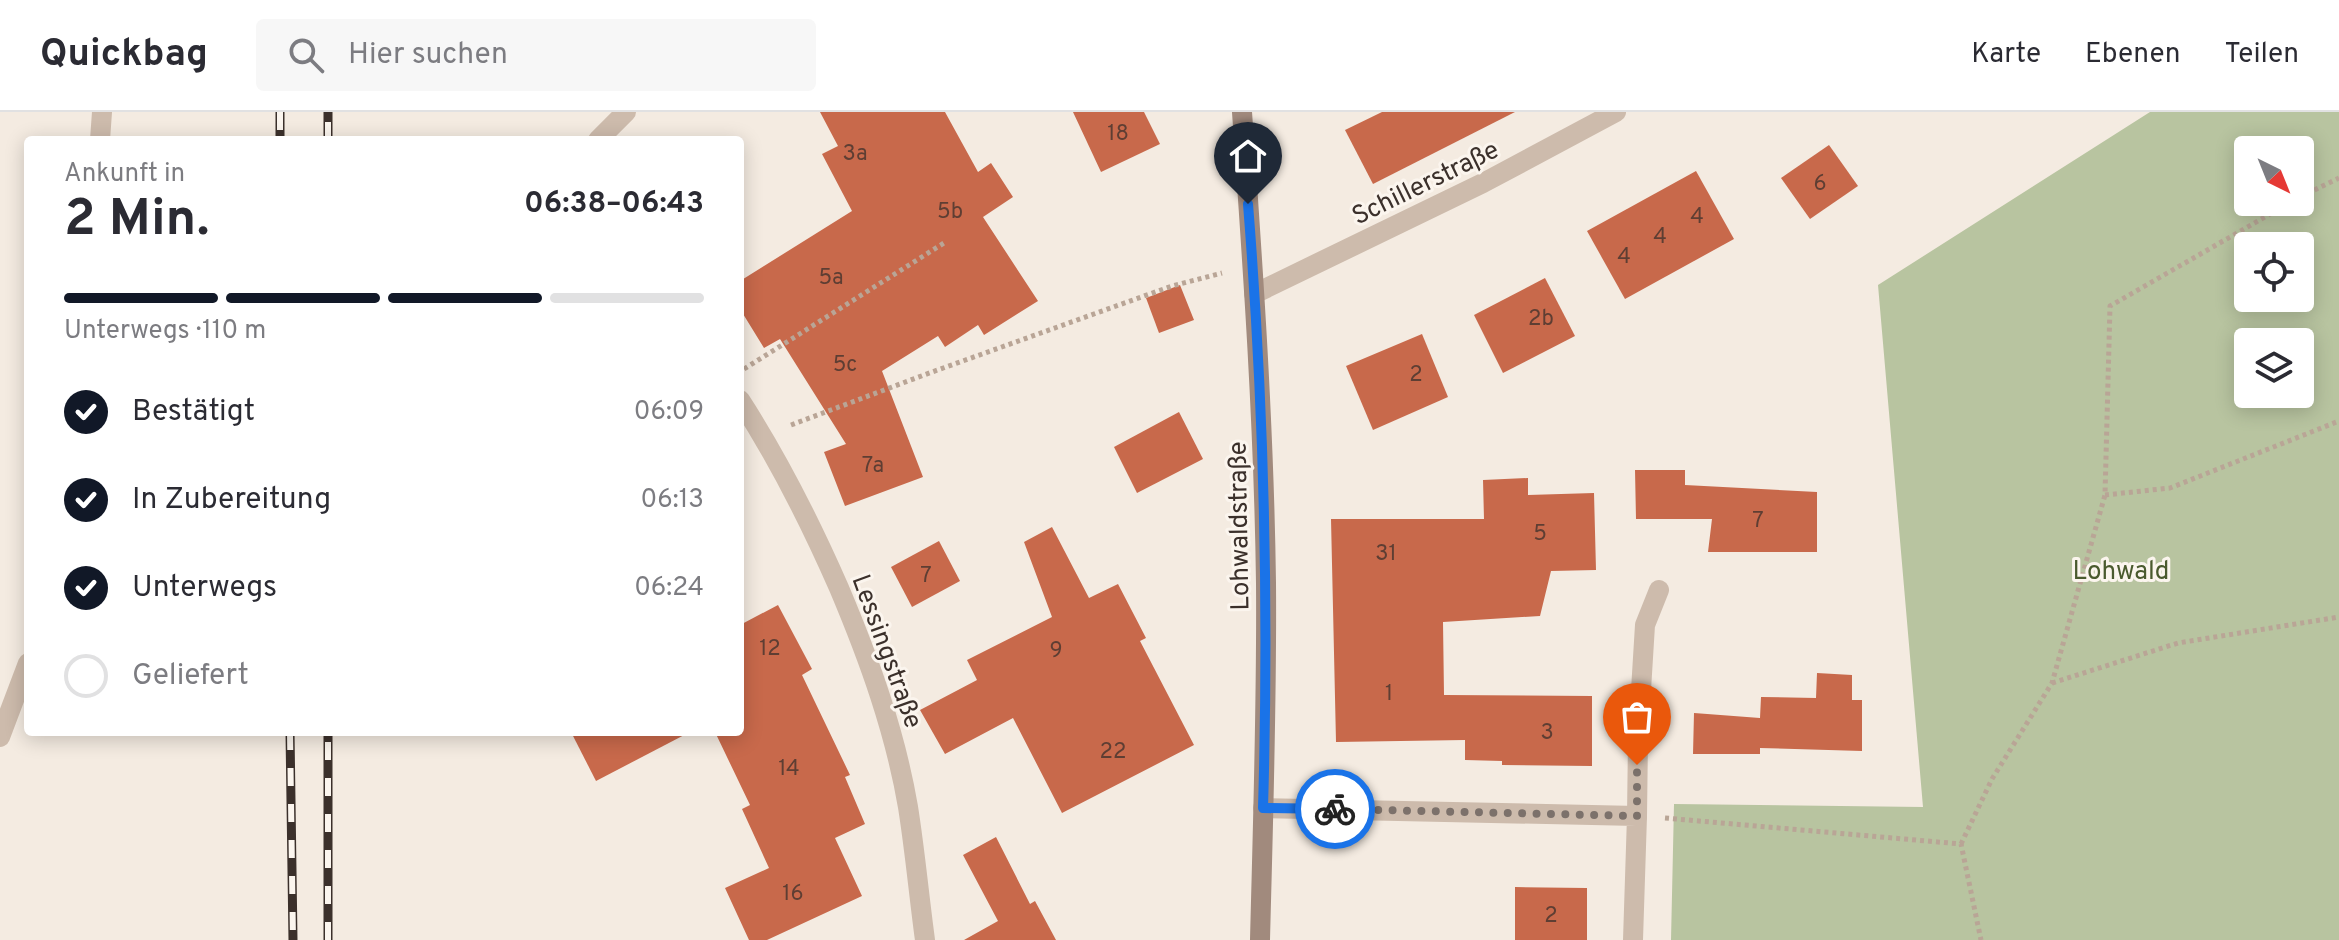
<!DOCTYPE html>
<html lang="de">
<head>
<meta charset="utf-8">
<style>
	:root { --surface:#fff; --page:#f7f7f7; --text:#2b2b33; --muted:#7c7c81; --line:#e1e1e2; --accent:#111827 }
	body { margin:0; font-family:Overpass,sans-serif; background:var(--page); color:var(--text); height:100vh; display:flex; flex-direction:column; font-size:30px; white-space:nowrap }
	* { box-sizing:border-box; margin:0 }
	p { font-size:26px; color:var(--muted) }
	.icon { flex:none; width:44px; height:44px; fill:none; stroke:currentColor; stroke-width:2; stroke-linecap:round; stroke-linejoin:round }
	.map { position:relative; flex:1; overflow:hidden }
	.sheet { position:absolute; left:24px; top:24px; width:720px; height:600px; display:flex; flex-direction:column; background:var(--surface); border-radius:8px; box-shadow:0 4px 20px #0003 }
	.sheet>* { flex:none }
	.needle { width:52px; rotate:137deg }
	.tools { position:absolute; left:2234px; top:24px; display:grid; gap:16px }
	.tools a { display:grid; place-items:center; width:80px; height:80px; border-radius:8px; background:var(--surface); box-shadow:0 4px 20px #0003; font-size:40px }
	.pin { position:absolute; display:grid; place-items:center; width:68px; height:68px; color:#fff; margin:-82px -34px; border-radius:50% 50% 50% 0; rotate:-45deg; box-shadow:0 0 8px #0007 }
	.pin .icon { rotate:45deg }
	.courier { position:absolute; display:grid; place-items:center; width:80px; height:80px; margin:-40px; border:6px solid #1a73e8; border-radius:50%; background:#fff; color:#222; box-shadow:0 2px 10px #0007 }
	.summary em { font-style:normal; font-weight:700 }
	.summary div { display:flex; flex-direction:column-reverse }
	.summary { display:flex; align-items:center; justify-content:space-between; height:136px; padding:0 40px }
	h1 { font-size:52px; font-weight:700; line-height:60px }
	.bar { display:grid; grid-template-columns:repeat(4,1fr); gap:12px 8px; align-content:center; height:96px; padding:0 40px }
	.bar i { height:10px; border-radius:6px; background:var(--line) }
	.bar .current { background:var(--accent) }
	.bar p { grid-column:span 4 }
	ol { padding:0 40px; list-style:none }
	li { display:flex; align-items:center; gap:24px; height:88px }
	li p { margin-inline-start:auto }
	li .icon { padding:8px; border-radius:50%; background:var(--accent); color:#fff; stroke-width:4 }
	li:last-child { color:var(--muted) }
	li i { width:44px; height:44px; border:4px solid var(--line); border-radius:50% }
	header { display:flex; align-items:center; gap:48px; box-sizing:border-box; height:112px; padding:0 40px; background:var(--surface); border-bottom:2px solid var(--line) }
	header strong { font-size:38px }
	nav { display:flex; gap:44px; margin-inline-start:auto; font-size:28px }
	.search { width:560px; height:72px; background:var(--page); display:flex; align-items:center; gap:20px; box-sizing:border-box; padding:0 28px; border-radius:8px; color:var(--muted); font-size:30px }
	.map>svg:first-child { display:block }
</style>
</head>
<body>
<header>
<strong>Quickbag</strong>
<div class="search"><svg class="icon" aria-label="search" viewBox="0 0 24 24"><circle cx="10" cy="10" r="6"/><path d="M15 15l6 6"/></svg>Hier suchen</div>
<nav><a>Karte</a><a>Ebenen</a><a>Teilen</a></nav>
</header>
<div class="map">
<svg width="2339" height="828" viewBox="0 0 2339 828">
	<rect width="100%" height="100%" fill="#f4ebe1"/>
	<path fill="#b8c4a0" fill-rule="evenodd" d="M2150,0H2339V828H1671L1674,692L1923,695L1878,173ZM2248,38H2300V90H2248ZM2248,134H2300V186H2248ZM2248,230H2300V282H2248Z"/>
	<g fill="#c8694b">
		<path d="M820,0H945L978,60L991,51L1013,85L983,105L1038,189L984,223L978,213L945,235L938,224L882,259L923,365L845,394L824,340L846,332L780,227L764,236L740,197V169L852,99L822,42L838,34Z"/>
		<path d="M1073,0H1144L1160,32L1101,60Z"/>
		<path d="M1382,0H1515L1373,72L1345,18Z"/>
		<path d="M1829,33L1858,74L1810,107L1781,66Z"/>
		<path d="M1696,59L1734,127L1625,187L1587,119Z"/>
		<path d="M1545,166L1575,224L1503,261L1474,203Z"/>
		<path d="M1180,173L1194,208L1159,221L1146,186Z"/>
		<path d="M1422,222L1448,285L1373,318L1346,254Z"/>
		<path d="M1179,300L1203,347L1137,381L1114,335Z"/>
		<path d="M1635,358H1685V373L1817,380V440H1708L1712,407H1636Z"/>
		<path d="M1528,366V383L1594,381L1596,458L1551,459L1540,504L1443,510L1444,583L1592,584V654L1502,653V649L1465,648V628L1336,630L1331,407H1484L1483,368Z"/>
		<path d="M1052,415L1089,486L1118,472L1146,526L1140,529L1194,633L1062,701L1013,606L945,642L920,598L977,568L967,548L1052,505L1024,430Z"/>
		<path d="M939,429L960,469L912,495L891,455Z"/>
		<path d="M778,493L812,557L802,563L850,663L845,665L865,712L835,726L862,784L767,828H749L725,776L769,756L742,697L750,693L715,620H740V513Z"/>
		<path d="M1817,561L1852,563V588H1862V639L1760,636V642H1693L1694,601L1760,606L1761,585L1816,586Z"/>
		<path d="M571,620H690L596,669Z"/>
		<path d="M996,725L1030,792L1035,789L1056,828H964L998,809L963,743Z"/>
		<path d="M1515,775L1587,776V828H1515Z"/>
	</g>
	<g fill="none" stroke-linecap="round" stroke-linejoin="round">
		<g stroke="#b9a596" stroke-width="5" stroke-dasharray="4 4" stroke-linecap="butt">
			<path d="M2300,85L2339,66"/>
			<path d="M744,257L944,131"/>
			<path d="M791,313L932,260L1172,174L1222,161"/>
			<path d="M2105,383L2170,376L2339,309"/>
			<path d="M2052,571L2178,531L2339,505"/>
			<path d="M1665,706L1961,732L1981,828"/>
			<path d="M1961,732L1992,667L2052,571L2105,383L2110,194L2291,90"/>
		</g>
		<g stroke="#cdbbac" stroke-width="20">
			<path d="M100,28L102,0"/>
			<path d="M0,625L28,551"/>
		</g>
		<g stroke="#cdbbac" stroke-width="20">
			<path d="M598,28L626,0"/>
			<path d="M1254,182L1483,71L1616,0"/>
			<path d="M740,288C779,348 810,410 839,476C869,547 895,619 908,695C915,739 919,784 925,828"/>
			<path d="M1263,696L1637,704L1633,828"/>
			<path d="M1637,704L1638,627L1645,513L1659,478"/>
		</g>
		<path stroke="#a18a7d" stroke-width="20" d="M1242,0C1253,157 1264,314 1266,471C1267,590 1263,709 1260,828"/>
		<defs>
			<g id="rail">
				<path d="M280,0V28"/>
				<path d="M328,28V0"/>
				<path d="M290,620L293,828"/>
				<path d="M328,828V620"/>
			</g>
		</defs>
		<use href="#rail" stroke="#3b302b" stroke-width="9"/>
		<use href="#rail" stroke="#fbf5ee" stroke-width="6" stroke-dasharray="18" stroke-linecap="butt"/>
	</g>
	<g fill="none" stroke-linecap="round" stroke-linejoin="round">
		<path stroke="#7c716b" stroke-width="8" stroke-dasharray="0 14.4" d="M1335,697L1637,704V653"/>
		<path stroke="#1a73e8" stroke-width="10" d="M1248,92C1264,293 1269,494 1263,696L1335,697"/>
	</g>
	<g text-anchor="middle" stroke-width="6" stroke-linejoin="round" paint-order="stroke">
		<g font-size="22" fill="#5e3e33">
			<text x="1118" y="28">18</text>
			<text x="855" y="48">3a</text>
			<text x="1820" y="78">6</text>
			<text x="950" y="106">5b</text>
			<text x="1697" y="111">4</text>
			<text x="1660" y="131">4</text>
			<text x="1624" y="151">4</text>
			<text x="831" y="172">5a</text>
			<text x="1541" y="213">2b</text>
			<text x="845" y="259">5c</text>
			<text x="1416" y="269">2</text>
			<text x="873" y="360">7a</text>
			<text x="1758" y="415">7</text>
			<text x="1540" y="428">5</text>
			<text x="1386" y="448">31</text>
			<text x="926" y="470">7</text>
			<text x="770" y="543">12</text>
			<text x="1056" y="545">9</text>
			<text x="1389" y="588">1</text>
			<text x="1547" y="627">3</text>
			<text x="1113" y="646">22</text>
			<text x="789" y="663">14</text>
			<text x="793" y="788">16</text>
			<text x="1551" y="810">2</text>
		</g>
		<g font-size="26" fill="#3b302b" stroke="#fbf5ee">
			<text transform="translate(1425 70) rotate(-26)" y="9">Schillerstraße</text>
			<text transform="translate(1238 414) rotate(-91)" y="9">Lohwaldstraße</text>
			<text transform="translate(888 539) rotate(70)" y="9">Lessingstraße</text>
		</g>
		<g font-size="26" fill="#4a5a2e" stroke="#fbf5ee">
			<text x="2121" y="467">Lohwald</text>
		</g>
	</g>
</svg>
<div class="tools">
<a><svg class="needle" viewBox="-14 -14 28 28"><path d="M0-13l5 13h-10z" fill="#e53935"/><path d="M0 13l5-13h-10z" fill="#7c7c81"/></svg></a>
<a><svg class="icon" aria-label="locate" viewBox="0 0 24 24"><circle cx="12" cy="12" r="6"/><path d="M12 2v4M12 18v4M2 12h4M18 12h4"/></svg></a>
<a><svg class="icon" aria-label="layers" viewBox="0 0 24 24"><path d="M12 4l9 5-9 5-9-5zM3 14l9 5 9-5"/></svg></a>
</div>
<div class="pin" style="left:1637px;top:653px;background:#ea580c"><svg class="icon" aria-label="bag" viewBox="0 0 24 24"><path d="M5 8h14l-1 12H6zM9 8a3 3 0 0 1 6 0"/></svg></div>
<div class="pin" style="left:1248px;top:92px;background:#1f2937"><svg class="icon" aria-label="home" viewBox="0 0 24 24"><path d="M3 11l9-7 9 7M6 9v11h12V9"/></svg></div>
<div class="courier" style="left:1335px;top:697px"><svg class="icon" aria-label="bike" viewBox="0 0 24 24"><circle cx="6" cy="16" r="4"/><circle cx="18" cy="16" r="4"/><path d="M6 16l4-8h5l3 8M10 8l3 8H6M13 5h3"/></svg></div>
<section class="sheet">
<div class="summary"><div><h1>2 Min.</h1><p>Ankunft in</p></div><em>06:38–06:43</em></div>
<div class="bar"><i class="current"></i><i class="current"></i><i class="current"></i><i></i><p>Unterwegs · 110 m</p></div>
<ol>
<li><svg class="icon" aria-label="check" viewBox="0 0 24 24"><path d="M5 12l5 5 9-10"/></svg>Bestätigt<p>06:09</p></li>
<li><svg class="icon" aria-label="check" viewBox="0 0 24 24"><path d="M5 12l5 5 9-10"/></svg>In Zubereitung<p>06:13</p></li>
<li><svg class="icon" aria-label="check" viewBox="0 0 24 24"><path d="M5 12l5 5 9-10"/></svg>Unterwegs<p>06:24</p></li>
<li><i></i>Geliefert</li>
</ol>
</section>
</div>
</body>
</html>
